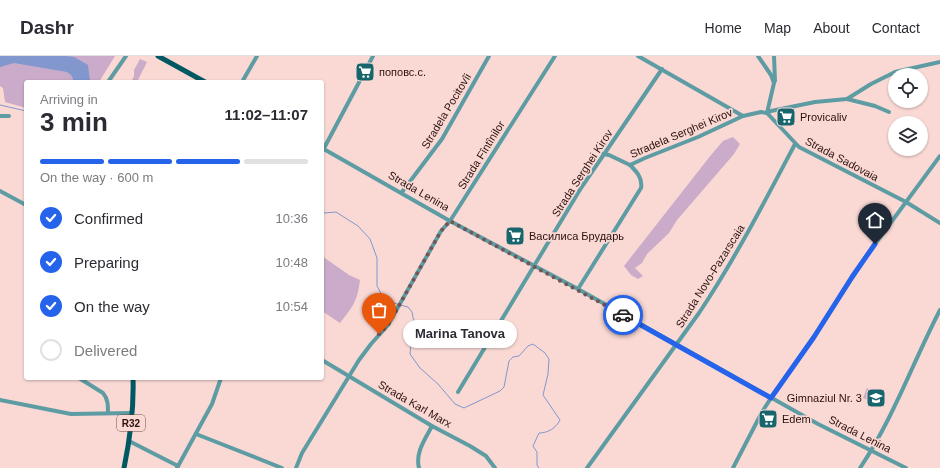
<!DOCTYPE html>
<html lang="en">
<head>
<meta charset="utf-8">
<style>
	:root { --surface:#fff; --page:#f2f2f3; --text:#2b2b33; --muted:#7c7c81; --line:#e1e1e2; --accent:#2563eb }
	body { margin:0; font-family:Helvetica,sans-serif; background:var(--page); color:var(--text); height:100vh; display:flex; flex-direction:column; font-size:15px; white-space:nowrap }
	* { box-sizing:border-box; margin:0 }
	p { font-size:13px; color:var(--muted) }
	.icon { flex:none; width:22px; height:22px; fill:none; stroke:currentColor; stroke-width:2; stroke-linecap:round; stroke-linejoin:round }
	.map { position:relative; flex:1; overflow:hidden }
	.drawer { position:absolute; left:24px; top:24px; width:300px; height:300px; display:flex; flex-direction:column; background:var(--surface); border-radius:4px; box-shadow:0 1px 3px #0004 }
	.drawer>* { flex:none }
	.buttons { position:absolute; left:888px; top:12px; display:grid; gap:8px }
	.buttons a { display:grid; place-items:center; width:40px; height:40px; border-radius:50%; background:var(--surface); box-shadow:0 1px 3px #0004; font-size:20px }
	.pin { position:absolute; display:grid; place-items:center; width:34px; height:34px; color:#fff; margin:-41px -17px; border-radius:50% 50% 50% 0; rotate:-45deg; box-shadow:0 0 4px #0007 }
	.pin .icon { rotate:45deg }
	.courier { position:absolute; display:grid; place-items:center; width:40px; height:40px; margin:-20px; border:3px solid #2563eb; border-radius:50%; background:#fff; color:#222; box-shadow:0 1px 5px #0007 }
	.bubble { position:absolute; height:28px; border-radius:14px; background:var(--surface); box-shadow:0 1px 3px #0004; font-size:13px; font-weight:600; line-height:28px; text-align:center }
	.head em { font-style:normal; font-weight:600 }
	.head div { display:flex; flex-direction:column-reverse }
	.head { display:flex; align-items:center; justify-content:space-between; height:68px; padding:0 16px }
	h1 { font-size:26px; font-weight:600; line-height:30px }
	.bar { display:grid; grid-template-columns:repeat(4,1fr); gap:6px 4px; align-content:center; height:48px; padding:0 16px }
	.bar i { height:5px; border-radius:3px; background:var(--line) }
	.bar .active { background:var(--accent) }
	.bar p { grid-column:span 4 }
	ol { padding:0 16px; list-style:none }
	li { display:flex; align-items:center; gap:12px; height:44px }
	li p { margin-inline-start:auto }
	li .icon { padding:4px; border-radius:50%; background:var(--accent); color:#fff; stroke-width:4 }
	li:last-child { color:var(--muted) }
	li i { width:22px; height:22px; border:2px solid var(--line); border-radius:50% }
	header { display:flex; align-items:center; gap:24px; box-sizing:border-box; height:56px; padding:0 20px; background:var(--surface); border-bottom:1px solid var(--line) }
	header strong { font-size:19px }
	nav { display:flex; gap:22px; margin-inline-start:auto; font-size:14px }
	.map>svg:first-child { display:block }
</style>
</head>
<body>
<header>
<strong>Dashr</strong>
<nav><a>Home</a><a>Map</a><a>About</a><a>Contact</a></nav>
</header>
<div class="map">
<svg width="940" height="412" viewBox="0 0 940 412">
	<rect width="100%" height="100%" fill="#fad9d4"/>
	<g fill="#caabc9">
		<path d="M0,0H115L99,26H26V52L5,46L3,32L0,30Z"/>
		<path d="M140,3L147,6L137,26H131L134,20V14Z"/>
		<path d="M733,81L740,88L734,98L677,164L669,177L647,198L642,207L635,212L643,220L638,223L631,219L624,210L711,99L723,85Z"/>
		<path d="M322,200L349,219L360,224C357,246 354,249 340,267L322,255Z"/>
		<path d="M867,332L885,340L881,350L863,342Z"/>
	</g>
	<path fill="#8197cd" d="M0,0H66L74,1L88,9L90,26H72L73,23L71,19L67,16L14,7L0,11Z"/>
	<g fill="none" stroke-linecap="round" stroke-linejoin="round">
		<g stroke="#8197cd" stroke-width="1">
			<path d="M0,49L26,55"/>
			<path d="M322,158L324,157L336,156L358,170L370,183L377,202V230L384,243L397,248"/>
			<path d="M400,249L408,251L412,256C413,265 417,272 420,281L411,288L410,298L420,312L438,328L455,348L464,352L500,335L504,331L509,305L513,301L519,300L528,290L533,288L545,297L549,303L548,318L543,339L560,364C556,372 548,377 539,377L533,390L537,396V409L539,412"/>
		</g>
		<g stroke="#5e9ca4" stroke-width="4">
			<path d="M638,0L743,60L761,56L767,57L799,91L906,146L940,167"/>
			<path d="M758,0L771,19L774,27L767,57"/>
			<path d="M774,0L775,25"/>
			<path d="M108,26L126,0"/>
			<path d="M242,26L257,0"/>
			<path d="M847,43L875,50L889,56"/>
			<path d="M767,57L771,55L815,46L847,43L871,28L895,16L940,6"/>
			<path d="M0,60H9"/>
			<path d="M322,92L450,165L578,233L818,368L906,412"/>
			<path d="M322,96L373,0"/>
			<path d="M603,98L609,99L630,109L645,102L698,81L743,60"/>
			<path d="M0,135L26,149"/>
			<path d="M402,136L442,83L489,0"/>
			<path d="M578,233L641,132C643,122 636,115 630,109"/>
			<path d="M322,304L432,370L470,390L486,400L495,412"/>
			<path d="M79,322L103,337C108,343 108,349 108,357"/>
			<path d="M458,336L581,132L662,13"/>
			<path d="M0,344L71,358L132,357"/>
			<path d="M196,378L282,412"/>
			<path d="M129,385L178,410"/>
			<path d="M177,412L212,348L221,322"/>
			<path d="M296,412L302,397L359,304L371,288L388,269L441,175L450,165L555,0"/>
			<path d="M419,412C415,397 425,383 432,370"/>
			<path d="M587,412L699,257C735,203 765,145 795,88"/>
			<path d="M733,412L762,356L771,342L814,281L867,199L940,100"/>
			<path d="M860,412C893,363 913,306 940,254"/>
		</g>
		<g stroke="#005962" stroke-width="5">
			<path d="M158,0L205,26"/>
			<path d="M124,412C130,383 134,352 133,322"/>
		</g>
	</g>
	<g fill="none" stroke-linecap="round" stroke-linejoin="round">
		<path stroke="#735653" stroke-width="4" stroke-dasharray="0 7.2" d="M379,278L388,269L441,175L450,165L623,259"/>
		<path stroke="#2563eb" stroke-width="5" d="M623,259L771,342L814,281L852,221L875,188"/>
	</g>
	<defs>
		<symbol id="supermarket-square" viewBox="-11 -11 22 22"><rect x="-9" y="-9" width="18" height="18" rx="4" fill="#18656e" stroke="#fad9d4"/><path d="M-6-5.5h2.5l.6 2H6L4.5 2H-2.5L-4.4-4H-6ZM-1.5 3.2a1.3 1.3 0 1 0 .1 0ZM3 3.2a1.3 1.3 0 1 0 .1 0Z" fill="#fff"/></symbol>
		<symbol id="school-square" viewBox="-11 -11 22 22"><rect x="-9" y="-9" width="18" height="18" rx="4" fill="#18656e" stroke="#fad9d4"/><path d="M0-5L7-2L0 1L-7-2ZM-4 1L0 2.5L4 1V4Q0 6-4 4Z" fill="#fff"/></symbol>
	</defs>
	<g fill-rule="evenodd">
		<use href="#supermarket-square" x="354" y="5" width="22" height="22"/>
		<use href="#supermarket-square" x="775" y="50" width="22" height="22"/>
		<use href="#supermarket-square" x="504" y="169" width="22" height="22"/>
		<use href="#school-square" x="865" y="331" width="22" height="22"/>
		<use href="#supermarket-square" x="757" y="352" width="22" height="22"/>
	</g>
	<g text-anchor="middle" stroke-width="3.5" stroke-linejoin="round" paint-order="stroke">
		<rect fill="#fad9d4" stroke="#694c49" stroke-width="1" x="117" y="359" width="28" height="16" rx="3"/>
		<g font-size="10" font-weight="bold" fill="#2b100d">
			<text x="131" y="371">R32</text>
		</g>
		<g font-size="11" fill="#2b100d" stroke="#fad9d4" text-anchor="start">
			<text x="379" y="20">поповс.с.</text>
			<text x="800" y="65">Provicaliv</text>
			<text x="529" y="184">Василиса Брударь</text>
			<text x="862" y="346" text-anchor="end">Gimnaziul Nr. 3</text>
			<text x="782" y="367">Edem</text>
		</g>
		<g font-size="11" fill="#2b100d" stroke="#fad9d4">
			<text transform="translate(446 55) rotate(-59)" y="4">Stradela Pocitovîi</text>
			<text transform="translate(681 77) rotate(-23)" y="4">Stradela Serghei Kirov</text>
			<text transform="translate(481 99) rotate(-58)" y="4">Strada Fîntînilor</text>
			<text transform="translate(842 103) rotate(28)" y="4">Strada Sadovaia</text>
			<text transform="translate(582 117) rotate(-57)" y="4">Strada Serghei Kirov</text>
			<text transform="translate(419 135) rotate(30)" y="4">Strada Lenina</text>
			<text transform="translate(710 220) rotate(-58)" y="4">Strada Novo-Pazarscaia</text>
			<text transform="translate(415 348) rotate(30)" y="4">Strada Karl Marx</text>
			<text transform="translate(860 378) rotate(27)" y="4">Strada Lenina</text>
		</g>
	</g>
</svg>
<div class="buttons">
<a><svg class="icon" aria-label="locate" viewBox="0 0 24 24"><circle cx="12" cy="12" r="6"/><path d="M12 2v4M12 18v4M2 12h4M18 12h4"/></svg></a>
<a><svg class="icon" aria-label="layers" viewBox="0 0 24 24"><path d="M12 4l9 5-9 5-9-5zM3 14l9 5 9-5"/></svg></a>
</div>
<div class="pin" style="left:379px;top:278px;background:#ea580c"><svg class="icon" aria-label="bag" viewBox="0 0 24 24"><path d="M5 8h14l-1 12H6zM9 8a3 3 0 0 1 6 0"/></svg></div>
<div class="pin" style="left:875px;top:188px;background:#1f2937"><svg class="icon" aria-label="home" viewBox="0 0 24 24"><path d="M3 11l9-7 9 7M6 9v11h12V9"/></svg></div>
<div class="courier" style="left:623px;top:259px"><svg class="icon" aria-label="car" viewBox="0 0 24 24"><path d="M5 17H2v-5l4-1 3-4h7l3 4 3 1v5h-3M9 17h6M6 11h13"/><circle cx="7" cy="17" r="2"/><circle cx="17" cy="17" r="2"/></svg></div>
<div class="bubble" style="left:403px;top:264px;width:114px">Marina Tanova</div>
<section class="drawer">
<div class="head"><div><h1>3 min</h1><p>Arriving in</p></div><em>11:02–11:07</em></div>
<div class="bar"><i class="active"></i><i class="active"></i><i class="active"></i><i></i><p>On the way · 600 m</p></div>
<ol>
<li><svg class="icon" aria-label="check" viewBox="0 0 24 24"><path d="M5 12l5 5 9-10"/></svg>Confirmed<p>10:36</p></li>
<li><svg class="icon" aria-label="check" viewBox="0 0 24 24"><path d="M5 12l5 5 9-10"/></svg>Preparing<p>10:48</p></li>
<li><svg class="icon" aria-label="check" viewBox="0 0 24 24"><path d="M5 12l5 5 9-10"/></svg>On the way<p>10:54</p></li>
<li><i></i>Delivered</li>
</ol>
</section>
</div>
</body>
</html>
